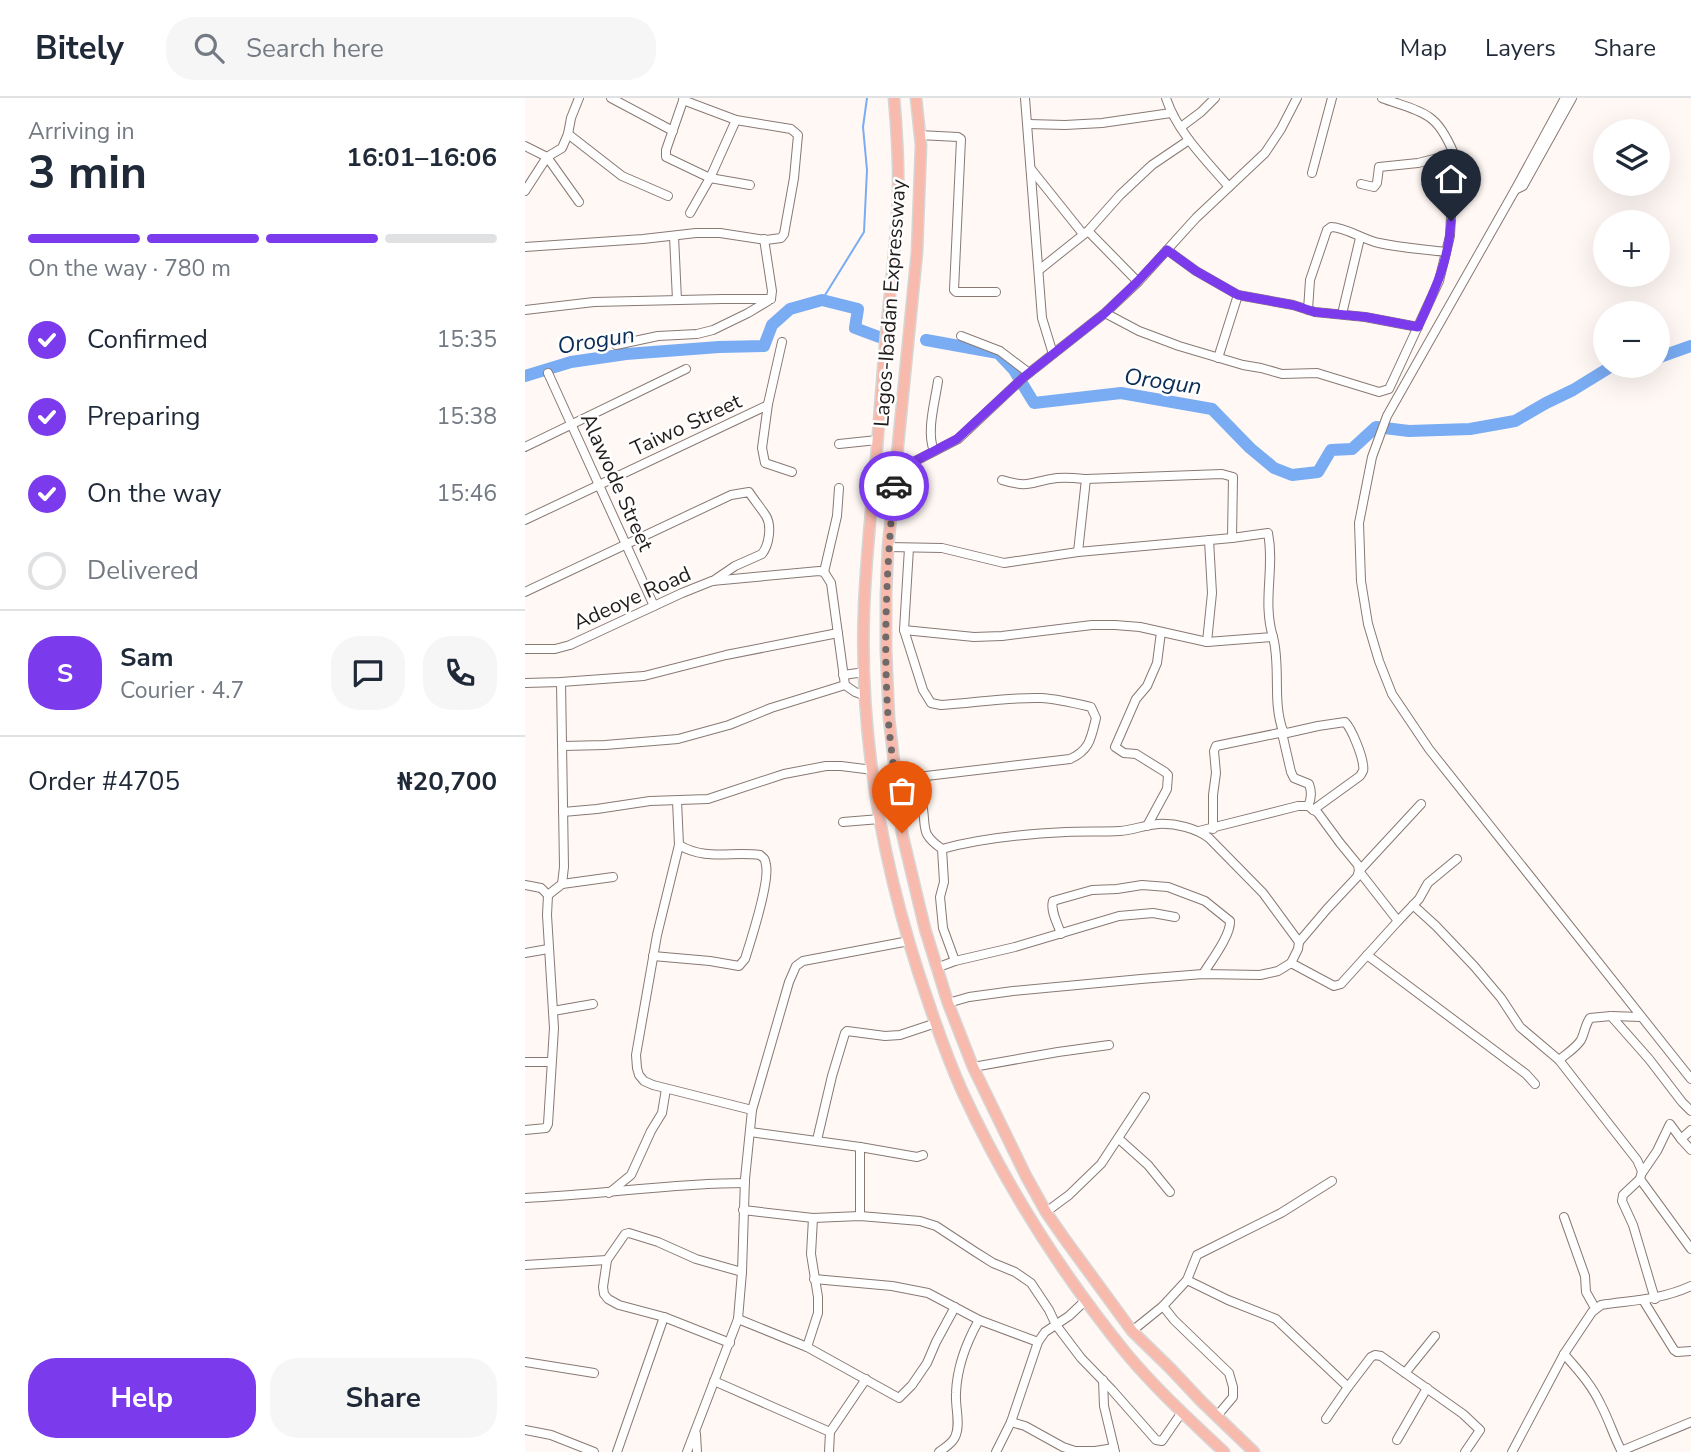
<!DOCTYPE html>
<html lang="en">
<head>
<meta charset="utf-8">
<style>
	:root { --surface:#fff; --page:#f6f6f7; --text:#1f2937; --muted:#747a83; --line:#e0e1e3; --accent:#7c3aed }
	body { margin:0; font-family:"Nunito Sans",sans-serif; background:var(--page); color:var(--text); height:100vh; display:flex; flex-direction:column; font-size:26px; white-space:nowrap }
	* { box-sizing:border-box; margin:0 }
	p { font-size:23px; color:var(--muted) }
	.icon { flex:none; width:38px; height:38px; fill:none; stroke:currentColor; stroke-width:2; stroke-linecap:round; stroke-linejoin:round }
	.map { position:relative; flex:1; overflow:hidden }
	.sheet { display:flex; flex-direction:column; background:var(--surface); width:525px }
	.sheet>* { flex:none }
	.tools { position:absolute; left:1068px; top:21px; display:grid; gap:14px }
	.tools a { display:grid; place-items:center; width:77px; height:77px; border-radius:50%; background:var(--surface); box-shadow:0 7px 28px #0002; font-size:35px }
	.pin { position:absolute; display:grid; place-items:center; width:60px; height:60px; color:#fff; margin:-72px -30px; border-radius:50% 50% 50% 0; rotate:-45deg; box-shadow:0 0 7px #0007 }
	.pin .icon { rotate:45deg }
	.courier { position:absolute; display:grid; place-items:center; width:70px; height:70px; margin:-35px; border:5px solid #7c3aed; border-radius:50%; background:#fff; color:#222; box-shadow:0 2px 9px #0007 }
	.overview em { font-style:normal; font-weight:700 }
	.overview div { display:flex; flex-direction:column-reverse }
	.overview { display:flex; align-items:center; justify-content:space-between; height:119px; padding:0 28px }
	h1 { font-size:46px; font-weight:700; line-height:52px }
	.bar { display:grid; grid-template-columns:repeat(4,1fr); gap:10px 7px; align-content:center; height:84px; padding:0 28px }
	.bar i { height:9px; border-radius:5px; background:var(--line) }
	.bar .selected { background:var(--accent) }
	.bar p { grid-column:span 4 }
	.line { display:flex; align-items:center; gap:18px; padding:0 28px; border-top:2px solid var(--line) }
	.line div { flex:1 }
	.round { display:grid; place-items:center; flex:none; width:74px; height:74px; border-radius:28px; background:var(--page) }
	ol { padding:0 28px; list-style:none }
	li { display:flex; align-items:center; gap:21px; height:77px }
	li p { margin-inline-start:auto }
	li .icon { padding:7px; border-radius:50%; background:var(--accent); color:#fff; stroke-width:4 }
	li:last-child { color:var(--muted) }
	li i { width:38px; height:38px; border:4px solid var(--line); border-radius:50% }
	.primary-button { display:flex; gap:14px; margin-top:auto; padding:14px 28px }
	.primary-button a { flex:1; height:80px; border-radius:28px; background:var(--accent); color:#fff; font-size:28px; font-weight:700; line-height:80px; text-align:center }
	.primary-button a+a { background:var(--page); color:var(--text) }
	header { display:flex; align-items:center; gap:42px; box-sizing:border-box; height:98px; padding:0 35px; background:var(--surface); border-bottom:2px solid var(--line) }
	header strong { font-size:33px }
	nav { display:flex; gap:38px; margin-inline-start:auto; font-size:24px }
	.search { width:490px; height:63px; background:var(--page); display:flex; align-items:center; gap:18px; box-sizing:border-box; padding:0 24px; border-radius:28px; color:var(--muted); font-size:26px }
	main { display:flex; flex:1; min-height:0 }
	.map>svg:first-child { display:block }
</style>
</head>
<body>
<header>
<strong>Bitely</strong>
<div class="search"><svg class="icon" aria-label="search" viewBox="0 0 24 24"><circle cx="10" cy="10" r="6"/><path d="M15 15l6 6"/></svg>Search here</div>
<nav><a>Map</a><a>Layers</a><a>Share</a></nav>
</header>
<main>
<section class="sheet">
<div class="overview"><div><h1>3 min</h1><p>Arriving in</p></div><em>16:01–16:06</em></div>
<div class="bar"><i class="selected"></i><i class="selected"></i><i class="selected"></i><i></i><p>On the way · 780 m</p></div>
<ol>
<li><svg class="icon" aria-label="check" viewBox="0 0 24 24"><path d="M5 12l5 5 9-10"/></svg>Confirmed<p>15:35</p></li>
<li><svg class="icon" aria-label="check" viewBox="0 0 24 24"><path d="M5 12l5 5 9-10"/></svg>Preparing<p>15:38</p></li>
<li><svg class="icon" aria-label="check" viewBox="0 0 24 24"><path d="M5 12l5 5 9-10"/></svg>On the way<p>15:46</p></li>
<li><i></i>Delivered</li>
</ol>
<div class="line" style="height:126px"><b class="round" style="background:var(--accent);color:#fff">S</b><div><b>Sam</b><p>Courier · 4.7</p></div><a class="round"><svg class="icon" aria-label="chat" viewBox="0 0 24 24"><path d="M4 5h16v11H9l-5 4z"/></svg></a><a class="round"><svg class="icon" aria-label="phone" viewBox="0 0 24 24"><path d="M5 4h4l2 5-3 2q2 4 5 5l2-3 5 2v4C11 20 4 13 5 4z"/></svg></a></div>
<div class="line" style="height:91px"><div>Order #4705</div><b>₦20,700</b></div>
<div class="primary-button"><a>Help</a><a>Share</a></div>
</section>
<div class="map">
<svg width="1166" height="1354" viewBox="0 0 1166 1354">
	<rect width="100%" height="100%" fill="#fff8f5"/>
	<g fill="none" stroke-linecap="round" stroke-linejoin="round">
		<path stroke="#79acf2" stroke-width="2" d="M297,202L339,134L342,72L338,29L342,0"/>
		<g stroke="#79acf2" stroke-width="12">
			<path d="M401,242L473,255L489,272L509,305L596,295L687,311L725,350L749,370L767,377L793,374L806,352L827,351L851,329L884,333L945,331L990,323L1021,305L1048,292L1087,268"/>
			<path d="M1132,260L1166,248"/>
			<path d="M0,278L46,264L101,256L194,249L239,248L247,227L265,211L297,202L333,211L330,230L354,239"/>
		</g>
		<defs>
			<g id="minor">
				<path d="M86,0L148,33"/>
				<path d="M159,0L141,52V59L185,80L225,87"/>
				<path d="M500,0L517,220L528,256"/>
				<path d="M641,0C652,34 681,62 704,89"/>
				<path d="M1040,0L990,92L862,318L847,359L834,425L836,483L843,526L854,563L867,596L904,651L1166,981"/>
				<path d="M503,26L540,27L577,25L646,15"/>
				<path d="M656,29L676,14L690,0"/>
				<path d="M43,36L97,78L143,98"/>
				<path d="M394,37L433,39L436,41L429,192L431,194H471"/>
				<path d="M0,48L22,59L54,104"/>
				<path d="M506,71L558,136"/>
				<path d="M787,75L807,0"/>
				<path d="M836,86L849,89L852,85L854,69L893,65L929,56"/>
				<path d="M990,92L998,88L1047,0"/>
				<path d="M0,93L22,59L37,50L43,36L46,20L54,0"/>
				<path d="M165,115L185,80L211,22"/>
				<path d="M563,133L613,184"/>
				<path d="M149,138L152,202"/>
				<path d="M239,141L247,193L246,201"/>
				<path d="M0,149L118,141L171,135H195L241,142L256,140L259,136L269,80L273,37L266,31L211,22L158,2"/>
				<path d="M642,152L671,173L713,197L768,207L790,214L840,219L893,229"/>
				<path d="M514,172L563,133L595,97L627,67L664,42"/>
				<path d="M0,212L69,204L197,201H246"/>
				<path d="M783,212L785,182L802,132L806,129C820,129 839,142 854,145C876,150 899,151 921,154"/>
				<path d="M580,215L614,233L654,248L718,267L736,270L757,276L792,275L854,294L864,291L914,183L925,138L929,56C924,44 915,26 904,19C892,10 872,6 857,0"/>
				<path d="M817,216L835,140"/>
				<path d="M436,238L475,253L504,275"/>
				<path d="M91,247L133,238L172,236L188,232L223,215L243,203"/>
				<path d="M693,260L713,197"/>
				<path d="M23,275L129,508"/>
				<path d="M243,306L237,350L240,365L267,374"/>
				<path d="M314,346L352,342"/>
				<path d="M0,349L161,271"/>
				<path d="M409,353C401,334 410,304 413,283"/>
				<path d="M371,373L433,341L499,279L580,215L613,184L671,120L740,55L756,31L772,0"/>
				<path d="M477,382C505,391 507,383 532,380C542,379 551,380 561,381L697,376L708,379L707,440"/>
				<path d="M0,422L241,308L243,306L257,244"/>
				<path d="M363,449L417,450L479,465L553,454L707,440L743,435C750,470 737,503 748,539L682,544L615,529L590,527H567L477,538L449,539L379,532"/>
				<path d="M384,450L379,532L398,592L406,605L416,607C449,605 483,599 516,600C533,601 549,605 566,609L571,620C566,640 565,652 545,661L401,678L394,682C392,693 396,700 398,711C401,732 396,736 417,751L419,784L415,799L418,830L430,863"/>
				<path d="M553,454L561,381"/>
				<path d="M299,474L312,418L314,390"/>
				<path d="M0,494L206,397L224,394C229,402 236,410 241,418C247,428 244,447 237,456L210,468L188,483"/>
				<path d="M748,539C756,569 747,603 758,633L762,635L793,628L820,624C827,631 837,657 838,667C839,673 838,673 835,678L788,712"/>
				<path d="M682,544L687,495L684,442"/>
				<path d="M0,551H30L45,547L157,495L187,483L294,473L299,474L306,485L320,587L330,594L341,598"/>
				<path d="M318,577L340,574"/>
				<path d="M36,584L39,769L37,786"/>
				<path d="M0,585L36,584L119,578L201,557L313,535"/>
				<path d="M757,635L766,674L769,680L784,686C787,694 787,700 783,708"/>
				<path d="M38,648L80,647L153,641L204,627L246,610L320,587"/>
				<path d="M152,703L154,747L132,837L111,957L112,970L114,977L119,983L128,987L227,1012"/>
				<path d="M38,714L72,711L125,703L183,701L259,676L301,668H316L348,672"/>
				<path d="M318,724L355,721"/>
				<path d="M622,728L642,691L643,677L640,674L611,656L599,655L590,649L611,601L622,588L632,565L636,534"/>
				<path d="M688,731V697L691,675L689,653L691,648L759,634"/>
				<path d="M674,733L773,708H783L793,715L815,745L833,767L834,773L832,779L802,811L774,844"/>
				<path d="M417,751C457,740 500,736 541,734C559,733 577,734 595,733C608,732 620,727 633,726C650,725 671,730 684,740L738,795L774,844L773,851L766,865L809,888L816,886L873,823L834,773L896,706"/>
				<path d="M0,787L16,790L23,797"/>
				<path d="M888,807L911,828L949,868L976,900L995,929L1034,962L1112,1062L1117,1073L1115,1081L1166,1151"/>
				<path d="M873,823L894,801L903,785L932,761"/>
				<path d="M536,836C533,826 525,813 528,803L567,792L592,791L617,787L643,789L680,803L705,823C706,837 686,863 678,876"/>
				<path d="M0,855L23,851"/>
				<path d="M842,857L1001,976L1010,986"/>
				<path d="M128,858L185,863L214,868L220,861C226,842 245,784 241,767C240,761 240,761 235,757C206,753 181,763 154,747"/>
				<path d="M411,870L430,863L490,849L594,818L628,815L650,819"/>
				<path d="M423,905L444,899L488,893L616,881L678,876L735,877L753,873L766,865"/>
				<path d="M28,913L68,906"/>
				<path d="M1086,918L1124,961L1157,1004L1166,1013"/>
				<path d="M1034,962C1041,956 1051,950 1056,942C1060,934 1060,927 1065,920L1086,918L1116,919"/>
				<path d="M0,964H26"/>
				<path d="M448,969L533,954L584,947"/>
				<path d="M0,1032L21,1030L23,1026L29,930L22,817L23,797L37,786L88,779"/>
				<path d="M1166,1032L1156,1041L1166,1052"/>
				<path d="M225,1034L335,1049L392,1059L398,1057"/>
				<path d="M594,1041L623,1067L645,1094"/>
				<path d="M292,1042L307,978L320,935L322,933L360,938L375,937L411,925"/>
				<path d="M1117,1075L1132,1053L1145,1026L1156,1041"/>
				<path d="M1115,1081L1098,1097L1097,1103L1108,1127L1130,1201"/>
				<path d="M84,1095L106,1077L126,1033L137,1015L141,991"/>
				<path d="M0,1100C74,1097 146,1085 220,1085"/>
				<path d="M218,1112L288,1120L335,1118L395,1123L411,1128L449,1153L468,1165L490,1174L506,1185L524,1212L531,1227L556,1260L587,1292L631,1342L637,1343L657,1314"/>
				<path d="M521,1114L544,1097L576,1066L620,999"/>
				<path d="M335,1118V1049"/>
				<path d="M1039,1119L1060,1178L1061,1194L1070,1210"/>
				<path d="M0,1167L82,1162"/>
				<path d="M289,1181L367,1188L403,1195L454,1222L513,1244"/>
				<path d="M662,1182L703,1202L751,1221L823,1289"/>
				<path d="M1118,1202L1149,1252L1152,1254L1166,1253"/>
				<path d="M638,1208L649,1222L704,1275L708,1289V1299L692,1318"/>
				<path d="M213,1221L282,1249L374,1300L387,1287L402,1265L411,1244L430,1209"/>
				<path d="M607,1233L638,1208L662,1182L672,1157L756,1115L807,1083"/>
				<path d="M205,1245L139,1219L94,1207L83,1201L79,1196L78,1189L82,1162L100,1136L104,1135L133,1144L171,1161L217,1174"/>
				<path d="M282,1249L293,1215V1199L286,1156L288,1120"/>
				<path d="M1039,1256C1053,1272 1067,1287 1076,1307C1084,1322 1089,1339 1097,1354"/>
				<path d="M0,1264L69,1275"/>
				<path d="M880,1275L910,1238"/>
				<path d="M578,1282L579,1308L590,1354"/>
				<path d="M189,1283L305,1334"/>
				<path d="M801,1321L823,1289L846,1259L850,1257L856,1258L938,1316L955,1332L940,1354"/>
				<path d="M486,1324L500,1328L538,1349L550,1353H570L589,1350"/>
				<path d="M0,1332L26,1337L69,1354"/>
				<path d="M171,1336L172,1354"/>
				<path d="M872,1342L902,1290"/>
				<path d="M1096,1353L1166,1324"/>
				<path d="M92,1354L139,1219"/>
				<path d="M162,1354L213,1221L217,1174L220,1081L227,1012L264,884L271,868L278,863L384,843"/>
				<path d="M304,1354L305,1334L341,1281"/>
				<path d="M414,1354C419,1350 427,1346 430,1339C436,1327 430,1309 431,1295C432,1269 441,1245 454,1222"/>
				<path d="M471,1354L486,1324L513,1244L520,1234L544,1218L561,1202"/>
				<path d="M987,1354L1039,1256L1067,1214L1076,1207C1109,1202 1135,1202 1166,1188"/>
			</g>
			<g id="highway">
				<path d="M369,0C372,34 374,68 373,102C371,144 366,185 362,226C358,268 355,309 352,350C347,404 341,457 339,511C334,645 360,780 404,906C414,936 425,966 438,995C481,1088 537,1176 601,1255C631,1291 665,1322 699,1354"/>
				<path d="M391,0L396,47L392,154L363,449L361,497V553L364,620L377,735L400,831L423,905L448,969L501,1078L521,1114L539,1140L607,1233L645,1270L676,1303L729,1354"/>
			</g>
		</defs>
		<use href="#minor" stroke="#887973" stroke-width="10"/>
		<use href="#highway" stroke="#d7d6d6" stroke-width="13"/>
		<use href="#minor" stroke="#fff" stroke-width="8"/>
		<use href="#highway" stroke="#f7baac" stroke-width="10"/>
	</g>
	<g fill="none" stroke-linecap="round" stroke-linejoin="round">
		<path stroke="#6f6967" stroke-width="7" stroke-dasharray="0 12.6" d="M369,388C362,465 358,541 363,618C366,657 373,696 377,735"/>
		<path stroke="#7c3aed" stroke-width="9" d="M369,388L371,373L432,341L499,279L580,215L612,184L642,152L671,173L713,197L768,207L790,214L841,219L893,229C909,194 924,163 926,123"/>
	</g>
	<g text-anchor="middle" stroke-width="5" stroke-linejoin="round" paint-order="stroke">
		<g font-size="21" fill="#221c1a" stroke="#fff">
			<text transform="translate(365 205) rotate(-86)" y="7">Lagos-Ibadan Expressway</text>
			<text transform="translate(161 327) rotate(-25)" y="7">Taiwo Street</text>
			<text transform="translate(92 384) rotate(66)" y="7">Alawode Street</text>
			<text transform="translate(107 500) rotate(-24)" y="7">Adeoye Road</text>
		</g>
		<g font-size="23" font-style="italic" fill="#0a2d58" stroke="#fff">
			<text transform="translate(71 242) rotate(-9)" y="8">Orogun</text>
			<text transform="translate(638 283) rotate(8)" y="8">Orogun</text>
		</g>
	</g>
</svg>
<div class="tools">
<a><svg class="icon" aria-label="layers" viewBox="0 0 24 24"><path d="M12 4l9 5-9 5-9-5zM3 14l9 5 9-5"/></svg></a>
<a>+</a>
<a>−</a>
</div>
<div class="pin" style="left:377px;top:735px;background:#ea580c"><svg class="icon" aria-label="bag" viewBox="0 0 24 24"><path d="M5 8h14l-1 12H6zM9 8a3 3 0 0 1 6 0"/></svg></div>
<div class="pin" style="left:926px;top:123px;background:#1f2937"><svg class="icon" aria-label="home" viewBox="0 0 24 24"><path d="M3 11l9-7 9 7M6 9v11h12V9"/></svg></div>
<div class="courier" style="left:369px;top:388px"><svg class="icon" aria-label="car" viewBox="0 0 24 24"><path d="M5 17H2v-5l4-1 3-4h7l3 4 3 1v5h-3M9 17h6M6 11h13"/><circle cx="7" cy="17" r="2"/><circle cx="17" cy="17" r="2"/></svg></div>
</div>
</main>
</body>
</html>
